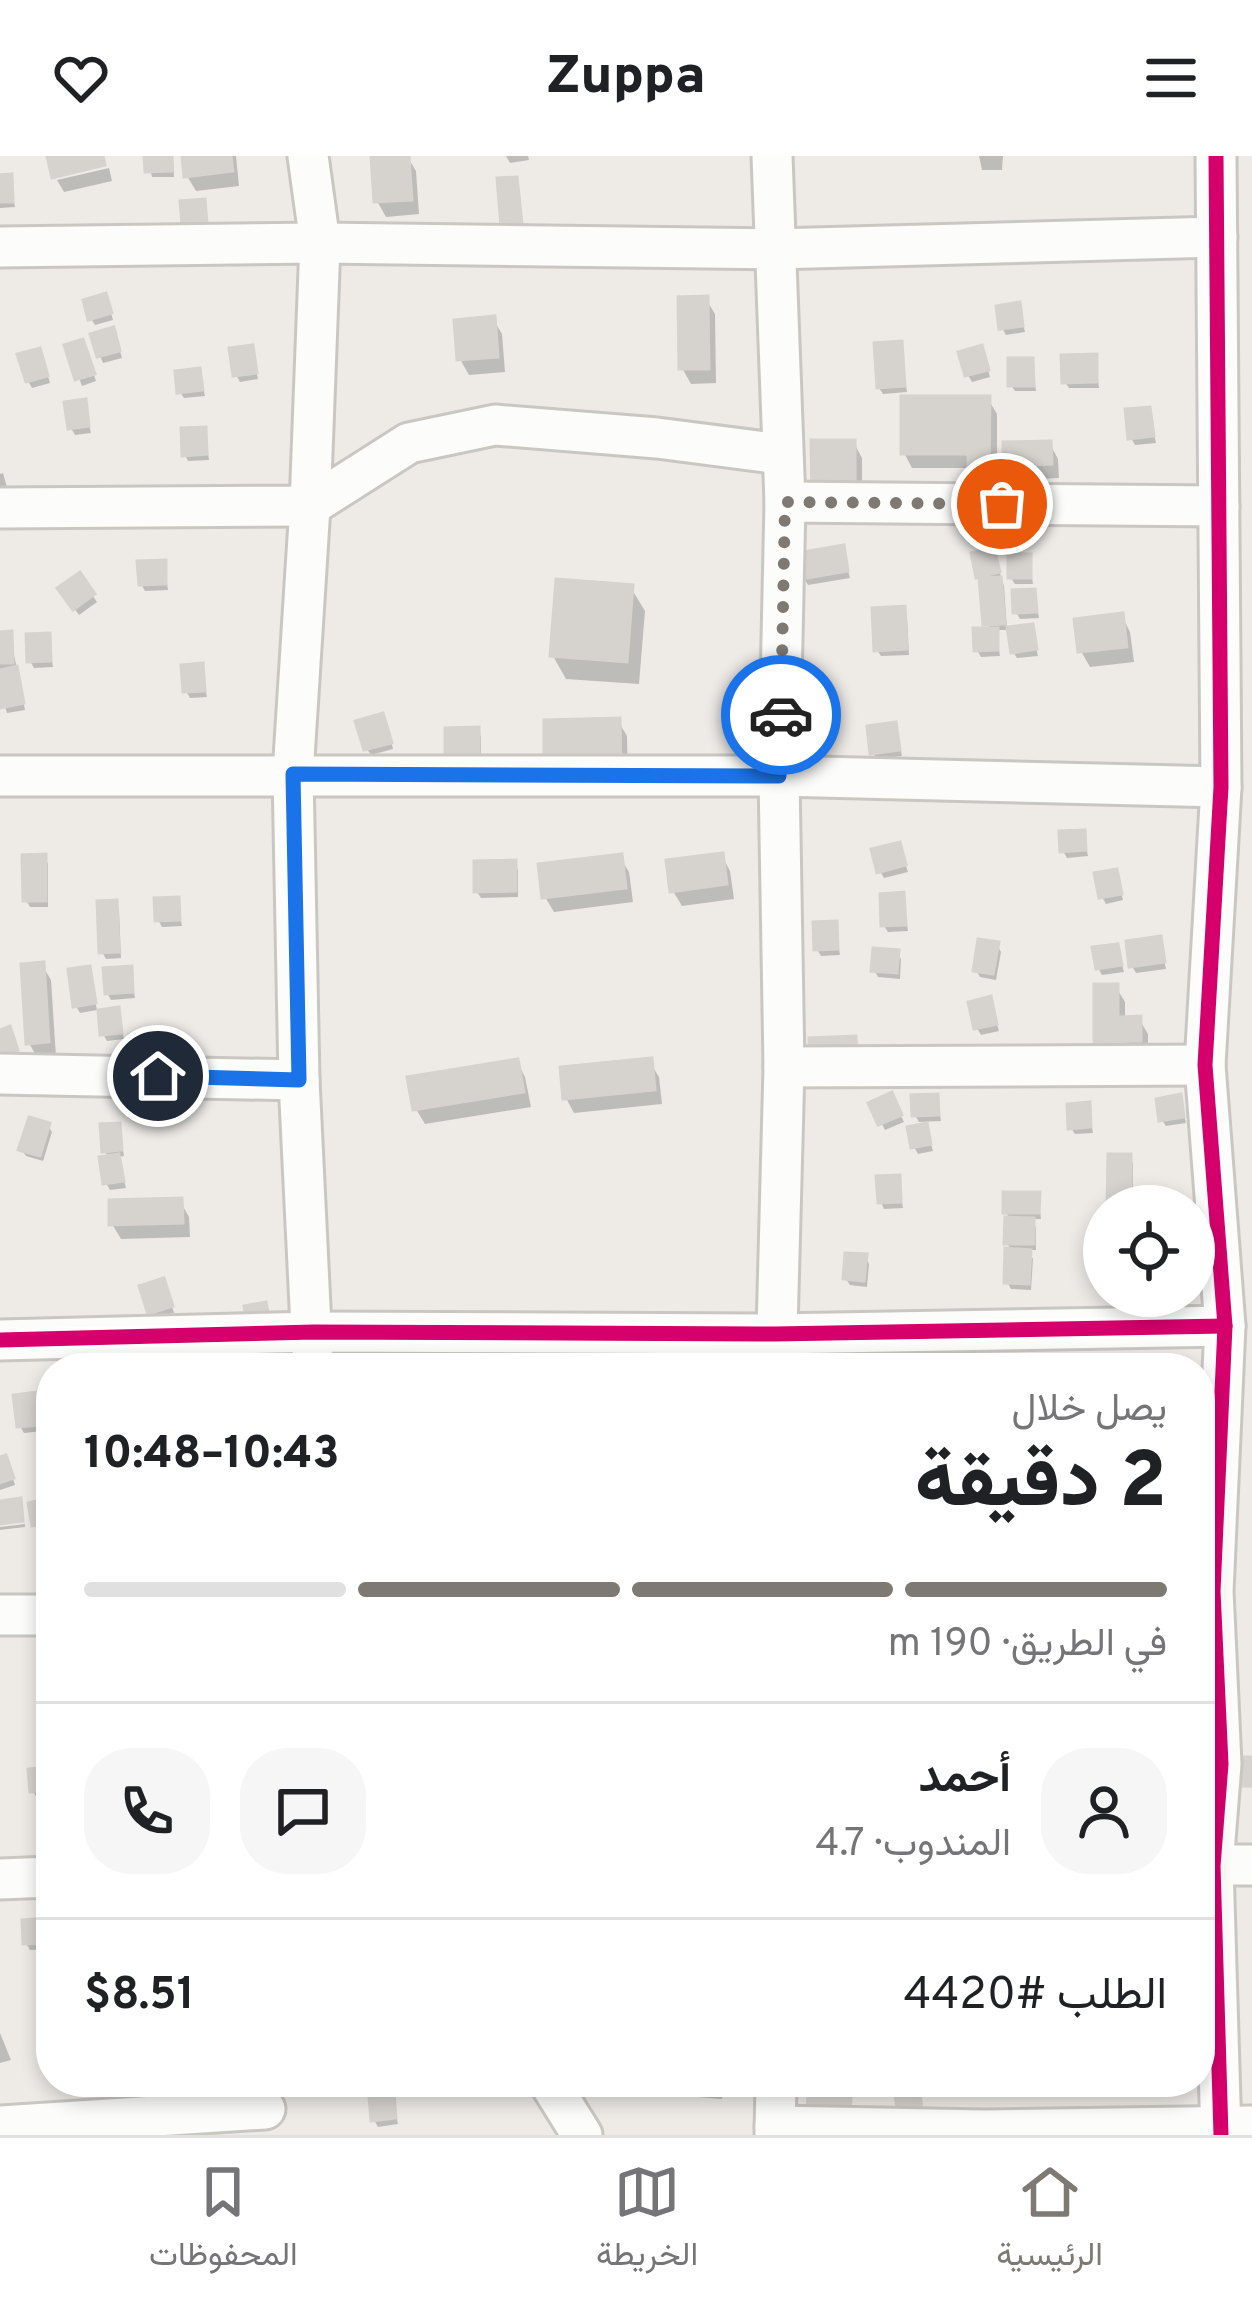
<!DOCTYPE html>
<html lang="ar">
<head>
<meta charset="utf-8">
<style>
	:root { --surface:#fff; --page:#f6f6f6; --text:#202124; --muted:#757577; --line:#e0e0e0; --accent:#7e7973 }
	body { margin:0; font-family:Overpass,Vazirmatn,sans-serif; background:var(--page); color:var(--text); direction:rtl; height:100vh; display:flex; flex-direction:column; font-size:45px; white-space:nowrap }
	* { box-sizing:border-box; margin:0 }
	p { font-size:39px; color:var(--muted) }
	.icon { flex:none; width:66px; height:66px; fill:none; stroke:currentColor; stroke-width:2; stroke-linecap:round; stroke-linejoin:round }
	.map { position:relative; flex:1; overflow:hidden; direction:ltr }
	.panel { position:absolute; left:36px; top:1197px; width:1179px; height:744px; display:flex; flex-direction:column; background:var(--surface); border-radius:48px; box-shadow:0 6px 18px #0003; direction:rtl }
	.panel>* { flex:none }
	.controls { position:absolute; left:1083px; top:1029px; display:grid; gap:24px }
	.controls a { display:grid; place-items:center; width:132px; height:132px; border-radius:50%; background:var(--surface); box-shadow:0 6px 18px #0003; font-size:60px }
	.pin { position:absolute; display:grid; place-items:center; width:102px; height:102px; color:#fff; margin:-51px; border:6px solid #fff; border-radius:50%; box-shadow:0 3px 12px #0007 }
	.courier { position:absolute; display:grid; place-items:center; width:120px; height:120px; margin:-60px; border:9px solid #1a73e8; border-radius:50%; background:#fff; color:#222; box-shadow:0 3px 15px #0007 }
	.head em { font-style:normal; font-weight:800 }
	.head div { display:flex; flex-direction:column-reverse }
	.head { display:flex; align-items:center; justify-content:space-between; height:204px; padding:0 48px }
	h1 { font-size:78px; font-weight:800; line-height:90px }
	.bar { display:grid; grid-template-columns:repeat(4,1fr); gap:18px 12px; align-content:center; height:144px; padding:0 48px }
	.bar i { height:15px; border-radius:9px; background:var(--line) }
	.bar .current { background:var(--accent) }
	.bar p { grid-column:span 4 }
	.line { display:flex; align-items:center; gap:30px; padding:0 48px; border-top:3px solid var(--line) }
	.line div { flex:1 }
	.round { display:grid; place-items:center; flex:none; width:126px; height:126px; border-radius:48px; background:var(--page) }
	header { display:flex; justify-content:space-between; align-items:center; height:156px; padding:0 48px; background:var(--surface); font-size:54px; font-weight:800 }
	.dock { display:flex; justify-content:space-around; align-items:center; height:168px; border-top:3px solid var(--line); background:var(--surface); font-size:33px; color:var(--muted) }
	.dock a { display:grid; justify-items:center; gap:6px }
	.dock .current { color:var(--accent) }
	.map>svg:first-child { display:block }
</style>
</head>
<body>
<header><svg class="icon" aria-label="menu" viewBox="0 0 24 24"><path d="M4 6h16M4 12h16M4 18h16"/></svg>Zuppa<svg class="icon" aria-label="heart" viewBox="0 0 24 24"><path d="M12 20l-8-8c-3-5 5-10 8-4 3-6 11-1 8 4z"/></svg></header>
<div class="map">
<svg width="1252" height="1979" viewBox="0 0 1252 1979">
	<rect width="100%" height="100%" fill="#eeebe7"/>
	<g fill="#0003">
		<path d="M147,0H173L174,21H152Z"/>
		<path d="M185,0H236L239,30L196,35L187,20Z"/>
		<path d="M407,0L416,15L419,58L386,61L377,45Z"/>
		<path d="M506,0H528L529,4L510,7Z"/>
		<path d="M979,0H1003L1002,14H982Z"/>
		<path d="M109,12L112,25L64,36L57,24Z"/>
		<path d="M10,21L15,51L0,52V22Z"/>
		<path d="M516,24L524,74L508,76L504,69Z"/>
		<path d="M706,143L715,158L716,227L691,228L682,212Z"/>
		<path d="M108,147L113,164L95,169L91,163Z"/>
		<path d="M1018,149L1025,176L1006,179L1002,172Z"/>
		<path d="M493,163L502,178L505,216L469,219L460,203Z"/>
		<path d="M116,181L122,202L103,207L100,200Z"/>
		<path d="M900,188L907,236L883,238L879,232Z"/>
		<path d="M68,191L85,193L96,225L82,230Z"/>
		<path d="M251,193L258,223L240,226L236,219Z"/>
		<path d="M984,200L990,221L972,226L968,219Z"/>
		<path d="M1095,201L1099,232H1069L1065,226Z"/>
		<path d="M43,202L50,227L32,232L28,225Z"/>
		<path d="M1032,205L1036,235H1015L1011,229Z"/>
		<path d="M199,215L205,240L184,242L180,236Z"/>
		<path d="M988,243L997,258V333H980L971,312H912L904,297Z"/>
		<path d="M84,246L91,277L75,279L71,272Z"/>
		<path d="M1149,254L1156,287L1135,289L1131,282Z"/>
		<path d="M205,274L209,304L188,305L185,299Z"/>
		<path d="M854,287L862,302V356L815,341Z"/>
		<path d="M1050,288L1058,303L1059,322L1036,323L1037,351L1006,289Z"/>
		<path d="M3,317L11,346L0,348V318Z"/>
		<path d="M842,392L850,422L808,429L804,422Z"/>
		<path d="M993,395L1004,430L1007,474H996L1000,500L981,501L977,494L990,475L979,421Z"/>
		<path d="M1029,401L1033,428H1015L1011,422Z"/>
		<path d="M164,407L168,434L145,435L141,428Z"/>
		<path d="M79,420L97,446L79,459L64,439Z"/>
		<path d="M631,432L645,455L639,528L566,523L553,500Z"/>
		<path d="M1034,436L1039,462L1020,463L1016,456Z"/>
		<path d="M903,453L907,460L909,499L881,500L877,494Z"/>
		<path d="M1122,460L1130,476L1134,506L1090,511L1081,495Z"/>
		<path d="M1031,471L1038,500L1017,502L1013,496Z"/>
		<path d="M10,478L25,554L7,557L0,535V479Z"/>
		<path d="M48,480L53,511L34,512L30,505Z"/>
		<path d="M201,511L207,541L190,542L186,535Z"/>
		<path d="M618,565L627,580L628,626L556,627Z"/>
		<path d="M386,567L393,593L371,599L367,593Z"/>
		<path d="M895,569L902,600L877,603L873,597Z"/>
		<path d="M478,574L481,581V604H452L448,598Z"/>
		<path d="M1083,677L1088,700L1067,702L1063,695Z"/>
		<path d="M899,689L908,716L884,722L880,715Z"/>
		<path d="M722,700L730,715L734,743L682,750L673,735Z"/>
		<path d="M44,701L48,708V751H30L26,744Z"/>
		<path d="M620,701L629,716L633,746L554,756L545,741Z"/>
		<path d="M514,707L518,714V741L481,742L477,736Z"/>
		<path d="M1115,716L1123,744L1106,748L1102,741Z"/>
		<path d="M903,739L908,775L888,776L884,770Z"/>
		<path d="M177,744L182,770L162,771L158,764Z"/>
		<path d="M116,747L119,754L121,802L106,803L102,796Z"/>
		<path d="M835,768L840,799L821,800L817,793Z"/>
		<path d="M1159,784L1166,813L1136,817L1132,810Z"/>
		<path d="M997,789L1001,796L996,824L980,821L976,814Z"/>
		<path d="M1117,791L1124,816L1102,819L1098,812Z"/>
		<path d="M897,797L901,803L900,823L878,821L874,814Z"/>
		<path d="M42,809L51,824L56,901L38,903L29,887Z"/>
		<path d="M89,813L97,854L80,857L76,850Z"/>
		<path d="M130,813L135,842L111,844L107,837Z"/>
		<path d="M1116,831L1125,846V863H1139L1148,878V900L1106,901L1097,885Z"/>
		<path d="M989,844L999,875L981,879L977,872Z"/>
		<path d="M117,855L124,883L107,885L103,878Z"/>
		<path d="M517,906L525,921L531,951L425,968L416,953Z"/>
		<path d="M650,906L659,921L662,948L574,957L566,942Z"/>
		<path d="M891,940L904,966L885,974L872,948Z"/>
		<path d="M937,941L941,965L919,966L915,959Z"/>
		<path d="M1179,942L1186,967L1166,970L1162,964Z"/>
		<path d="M1088,949L1093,977L1075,978L1071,972Z"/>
		<path d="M48,970L52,976L43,1005L26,1000L22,994Z"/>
		<path d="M118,970L124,1000L118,1001L126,1032L110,1034L106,1027L109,1003L105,995Z"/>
		<path d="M926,970L933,995L918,998L914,991Z"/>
		<path d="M1129,1001L1133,1008V1050H1110Z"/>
		<path d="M898,1022L903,1052L884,1053L881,1046Z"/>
		<path d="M1038,1039L1041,1063H1032L1036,1072V1094H1028L1033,1103L1031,1134L1011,1133L1007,1126L1012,1096L1007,1087L1011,1064L1006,1057Z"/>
		<path d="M180,1045L189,1061L190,1081L121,1083L112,1068Z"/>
		<path d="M866,1101L869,1108L867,1131L850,1129L846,1123Z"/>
		<path d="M166,1132L174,1157L154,1163L151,1157Z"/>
		<path d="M1117,1140H1145L1146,1145L1159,1142L1167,1168L1148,1166L1142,1142L1120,1145Z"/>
		<path d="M36,1239L43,1275L24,1277L20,1270Z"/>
		<path d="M0,1304L9,1310L15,1329L0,1334Z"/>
		<path d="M51,1348V1373L38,1375L34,1367Z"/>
		<path d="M25,1368V1371L0,1374V1371Z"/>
		<path d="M51,1618V1640L37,1642L33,1635Z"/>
		<path d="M48,1765L51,1793L30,1794L26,1787Z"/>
		<path d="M0,1877L11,1904L0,1907Z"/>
		<path d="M665,1926H724L722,1943L672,1939Z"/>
		<path d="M392,1940L398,1968L378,1971L374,1964Z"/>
	</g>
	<g fill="#d6d2ce" stroke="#d6d2cd" stroke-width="3">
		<path d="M47,0H103L105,9L52,22Z"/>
		<path d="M144,0H172V15L145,16Z"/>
		<path d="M182,0H231L233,15L184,21Z"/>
		<path d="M371,0H409L412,44L374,46Z"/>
		<path d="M12,18L13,46H0V19Z"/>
		<path d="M517,21L522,68L501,70L497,22Z"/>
		<path d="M205,43L207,68L182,70L180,45Z"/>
		<path d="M106,137L112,157L88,164L83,144Z"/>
		<path d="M708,140L709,213H679L678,141Z"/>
		<path d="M1020,146L1023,170L999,173L996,150Z"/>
		<path d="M495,160L498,201L457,204L454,164Z"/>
		<path d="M114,171L120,195L97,201L90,178Z"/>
		<path d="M83,183L95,218L75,224L64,189Z"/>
		<path d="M902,185L905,230L877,232L874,187Z"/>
		<path d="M253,189L257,217L233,220L229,192Z"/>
		<path d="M982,189L989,214L965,220L958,196Z"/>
		<path d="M40,192L48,220L26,226L17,198Z"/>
		<path d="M1097,198V226L1062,227L1061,199Z"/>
		<path d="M1008,202H1033L1034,230H1008Z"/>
		<path d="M200,212L203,234L177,237L175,215Z"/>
		<path d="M901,240H990L989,319H968V298H901Z"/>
		<path d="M86,243L89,270L68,273L64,246Z"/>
		<path d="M1150,251L1154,280L1128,283L1125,253Z"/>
		<path d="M206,271L207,298L182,300L181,272Z"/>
		<path d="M811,284H855V341L812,342Z"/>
		<path d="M1051,285L1052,308L1029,309L1030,337L1004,338L1003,286Z"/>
		<path d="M844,389L848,415L801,423L797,397Z"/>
		<path d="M994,392L1000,416L976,422L971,397Z"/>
		<rect x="1008" y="398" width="23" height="24"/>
		<path d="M166,404V428L139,429L137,405Z"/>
		<path d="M80,416L95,438L73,454L57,432Z"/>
		<path d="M1001,421L1005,468L983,469L979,422Z"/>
		<path d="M556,423L633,429L627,506L550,500Z"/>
		<path d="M1035,433L1037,456L1013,457L1012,434Z"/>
		<path d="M905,450L907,493L874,495L872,452Z"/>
		<path d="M1123,457L1127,491L1078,496L1074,463Z"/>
		<path d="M1033,468L1037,493L1011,497L1007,471Z"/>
		<path d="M973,472H998V494L974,495Z"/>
		<path d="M12,475L13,507H0V476Z"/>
		<path d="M50,477L51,505L27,506L26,478Z"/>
		<path d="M203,507L205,535L183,536L181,509Z"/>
		<path d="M17,510L24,547L0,552V514Z"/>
		<path d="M383,557L392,587L364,594L355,565Z"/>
		<path d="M620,562L621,611L544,613V564Z"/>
		<path d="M896,566L900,594L870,598L867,570Z"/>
		<path d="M479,571V598H445V572Z"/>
		<path d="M1085,674L1086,694L1060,696L1059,675Z"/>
		<path d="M900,686L906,709L877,717L871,693Z"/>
		<path d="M723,697L727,728L670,736L666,704Z"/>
		<path d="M46,698V745H23L22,699Z"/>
		<path d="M622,698L626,732L542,742L538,708Z"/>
		<path d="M516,704V735L474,736V705Z"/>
		<path d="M1117,713L1122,738L1099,742L1094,717Z"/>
		<path d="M904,736L906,769L881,770L880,738Z"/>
		<path d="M179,741L180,764L155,765L154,742Z"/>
		<path d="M117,744L119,796L99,797L97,745Z"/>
		<path d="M837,765L838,793L814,794L813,766Z"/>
		<path d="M1161,780L1165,806L1129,811L1126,785Z"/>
		<path d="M978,783L999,786L993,818L973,815Z"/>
		<path d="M1118,788L1122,809L1096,813L1092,791Z"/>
		<path d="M873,792L899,794L897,817L871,815Z"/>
		<path d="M44,806L49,886L26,888L21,808Z"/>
		<path d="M90,810L96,847L73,851L68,813Z"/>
		<path d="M132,810L133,836L105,838L103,812Z"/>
		<path d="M1094,828H1118V861L1141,860V885L1094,886Z"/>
		<path d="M991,840L997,868L974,873L968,846Z"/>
		<path d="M119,851L122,877L100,879L98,854Z"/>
		<path d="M10,870L18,894L0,900V874Z"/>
		<path d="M856,880L857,903L810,905L809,882Z"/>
		<path d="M652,902L655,934L563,943L560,911Z"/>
		<path d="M518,903L524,936L413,954L407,921Z"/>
		<path d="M892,936L902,959L878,969L868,947Z"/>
		<path d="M938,938L939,959L912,960L911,939Z"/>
		<path d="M1181,938L1184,961L1159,965L1156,943Z"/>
		<path d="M1090,946L1091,971L1068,973L1067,948Z"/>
		<path d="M29,961L50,967L40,1000L18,994Z"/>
		<path d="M120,967L122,994L102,996L100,968Z"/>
		<path d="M927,967L931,988L911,992L907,971Z"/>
		<path d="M119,998L124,1025L103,1028L99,1001Z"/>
		<path d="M1108,998H1131V1050H1107Z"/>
		<path d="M900,1019L901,1046L878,1047L876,1020Z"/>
		<path d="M1003,1036H1040L1039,1057H1003Z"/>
		<path d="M182,1042L183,1067L109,1069V1044Z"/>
		<path d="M1005,1061L1034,1062V1088H1004Z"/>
		<path d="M1005,1092L1031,1094L1029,1128L1004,1127Z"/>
		<path d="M845,1097L867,1098L864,1125L843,1123Z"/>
		<path d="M164,1122L173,1150L148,1158L139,1130Z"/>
		<path d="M266,1146L271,1170L248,1174L244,1150Z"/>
		<path d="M38,1236L41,1269L17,1271L13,1239Z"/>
		<path d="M6,1299L14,1322L0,1327V1301Z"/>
		<path d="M21,1342L23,1365L0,1368V1345Z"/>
		<path d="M51,1342V1366L32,1370L28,1347Z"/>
		<rect x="1241" y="1601" width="11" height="29"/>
		<path d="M51,1611V1634L30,1636L28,1613Z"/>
		<path d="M50,1762L51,1787L23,1788L22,1764Z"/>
		<path d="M809,1927L852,1929L850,1957L807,1955Z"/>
		<path d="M920,1935L922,1957L898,1960L895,1938Z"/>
		<path d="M394,1937L396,1962L371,1965L369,1940Z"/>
	</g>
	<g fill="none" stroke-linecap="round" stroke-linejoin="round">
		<defs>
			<g id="minor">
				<path d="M308,0L320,87L310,350L293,618L299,924L313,1212"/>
				<path d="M772,0L785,346L779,620L784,911L776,1212"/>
				<path d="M1216,0L1221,631L1205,909L1225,1170L1213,1435L1221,1608L1213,1710L1221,1979"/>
				<path d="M0,91L320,87L774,93L1217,81"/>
				<path d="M785,346L1219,350"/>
				<path d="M0,352L310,350L409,287L495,269L657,282L781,298"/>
				<path d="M0,620H779L1221,631"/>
				<path d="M784,911L1205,909"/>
				<path d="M0,918L299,924"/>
				<path d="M0,1184L314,1176L775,1178L1225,1170"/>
				<path d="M0,1459H51"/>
				<path d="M1200,1709H1252"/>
				<path d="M0,1723L51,1721"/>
				<path d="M549,1926L582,1979"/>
				<path d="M0,1970L265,1953"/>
				<path d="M775,1970L985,1974L1252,1970"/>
				<path d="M775,1979L776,1926"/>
			</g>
		</defs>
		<use href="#minor" stroke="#cac7c3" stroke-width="45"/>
		<use href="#minor" stroke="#fcfcfb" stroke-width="39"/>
		<defs>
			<g id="cycleway">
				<path d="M1216,0L1221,631L1205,909L1225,1170L1213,1435L1221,1608L1213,1710L1221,1979"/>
				<path d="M0,1184L314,1176L775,1178L1225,1170"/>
			</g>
		</defs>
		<use href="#cycleway" stroke="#fff" stroke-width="22"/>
		<use href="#cycleway" stroke="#d6006c" stroke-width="15"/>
	</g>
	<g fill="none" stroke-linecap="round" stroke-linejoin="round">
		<path stroke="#7e7973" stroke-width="12" stroke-dasharray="0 21.6" d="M781,559L785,346L1002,348"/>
		<path stroke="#1a73e8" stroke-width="15" d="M158,920L299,924L293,618L779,620L781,559"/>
	</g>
</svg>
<div class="controls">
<a><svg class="icon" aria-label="locate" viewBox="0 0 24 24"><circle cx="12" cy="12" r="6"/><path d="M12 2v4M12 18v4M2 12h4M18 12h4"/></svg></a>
</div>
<div class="pin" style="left:1002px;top:348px;background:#ea580c"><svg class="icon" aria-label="bag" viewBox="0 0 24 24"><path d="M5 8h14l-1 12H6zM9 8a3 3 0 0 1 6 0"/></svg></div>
<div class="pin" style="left:158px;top:920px;background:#1f2937"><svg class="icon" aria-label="home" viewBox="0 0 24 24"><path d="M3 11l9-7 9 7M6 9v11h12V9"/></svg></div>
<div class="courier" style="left:781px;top:559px"><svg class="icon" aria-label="car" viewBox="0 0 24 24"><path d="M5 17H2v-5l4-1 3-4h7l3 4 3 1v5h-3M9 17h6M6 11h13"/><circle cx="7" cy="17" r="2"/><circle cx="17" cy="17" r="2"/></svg></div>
<section class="panel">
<div class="head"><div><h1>2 دقيقة</h1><p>يصل خلال</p></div><em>10:43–10:48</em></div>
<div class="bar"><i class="current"></i><i class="current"></i><i class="current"></i><i></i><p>في الطريق · 190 m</p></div>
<div class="line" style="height:216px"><a class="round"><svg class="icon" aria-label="person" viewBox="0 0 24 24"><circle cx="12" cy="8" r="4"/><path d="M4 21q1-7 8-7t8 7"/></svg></a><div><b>أحمد</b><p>المندوب · 4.7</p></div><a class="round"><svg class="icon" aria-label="chat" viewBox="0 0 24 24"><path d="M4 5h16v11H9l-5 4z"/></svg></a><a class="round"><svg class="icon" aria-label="phone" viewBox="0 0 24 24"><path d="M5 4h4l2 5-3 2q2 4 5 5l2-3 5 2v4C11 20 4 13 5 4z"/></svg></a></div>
<div class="line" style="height:156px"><div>الطلب #4420</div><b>$8.51</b></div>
</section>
</div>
<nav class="dock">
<a class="current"><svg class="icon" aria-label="home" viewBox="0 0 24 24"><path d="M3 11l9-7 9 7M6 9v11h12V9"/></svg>الرئيسية</a>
<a><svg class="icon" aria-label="map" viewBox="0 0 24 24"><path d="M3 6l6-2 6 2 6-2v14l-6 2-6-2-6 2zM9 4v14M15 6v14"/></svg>الخريطة</a>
<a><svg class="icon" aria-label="saved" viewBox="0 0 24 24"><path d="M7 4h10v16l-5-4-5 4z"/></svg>المحفوظات</a>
</nav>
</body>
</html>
